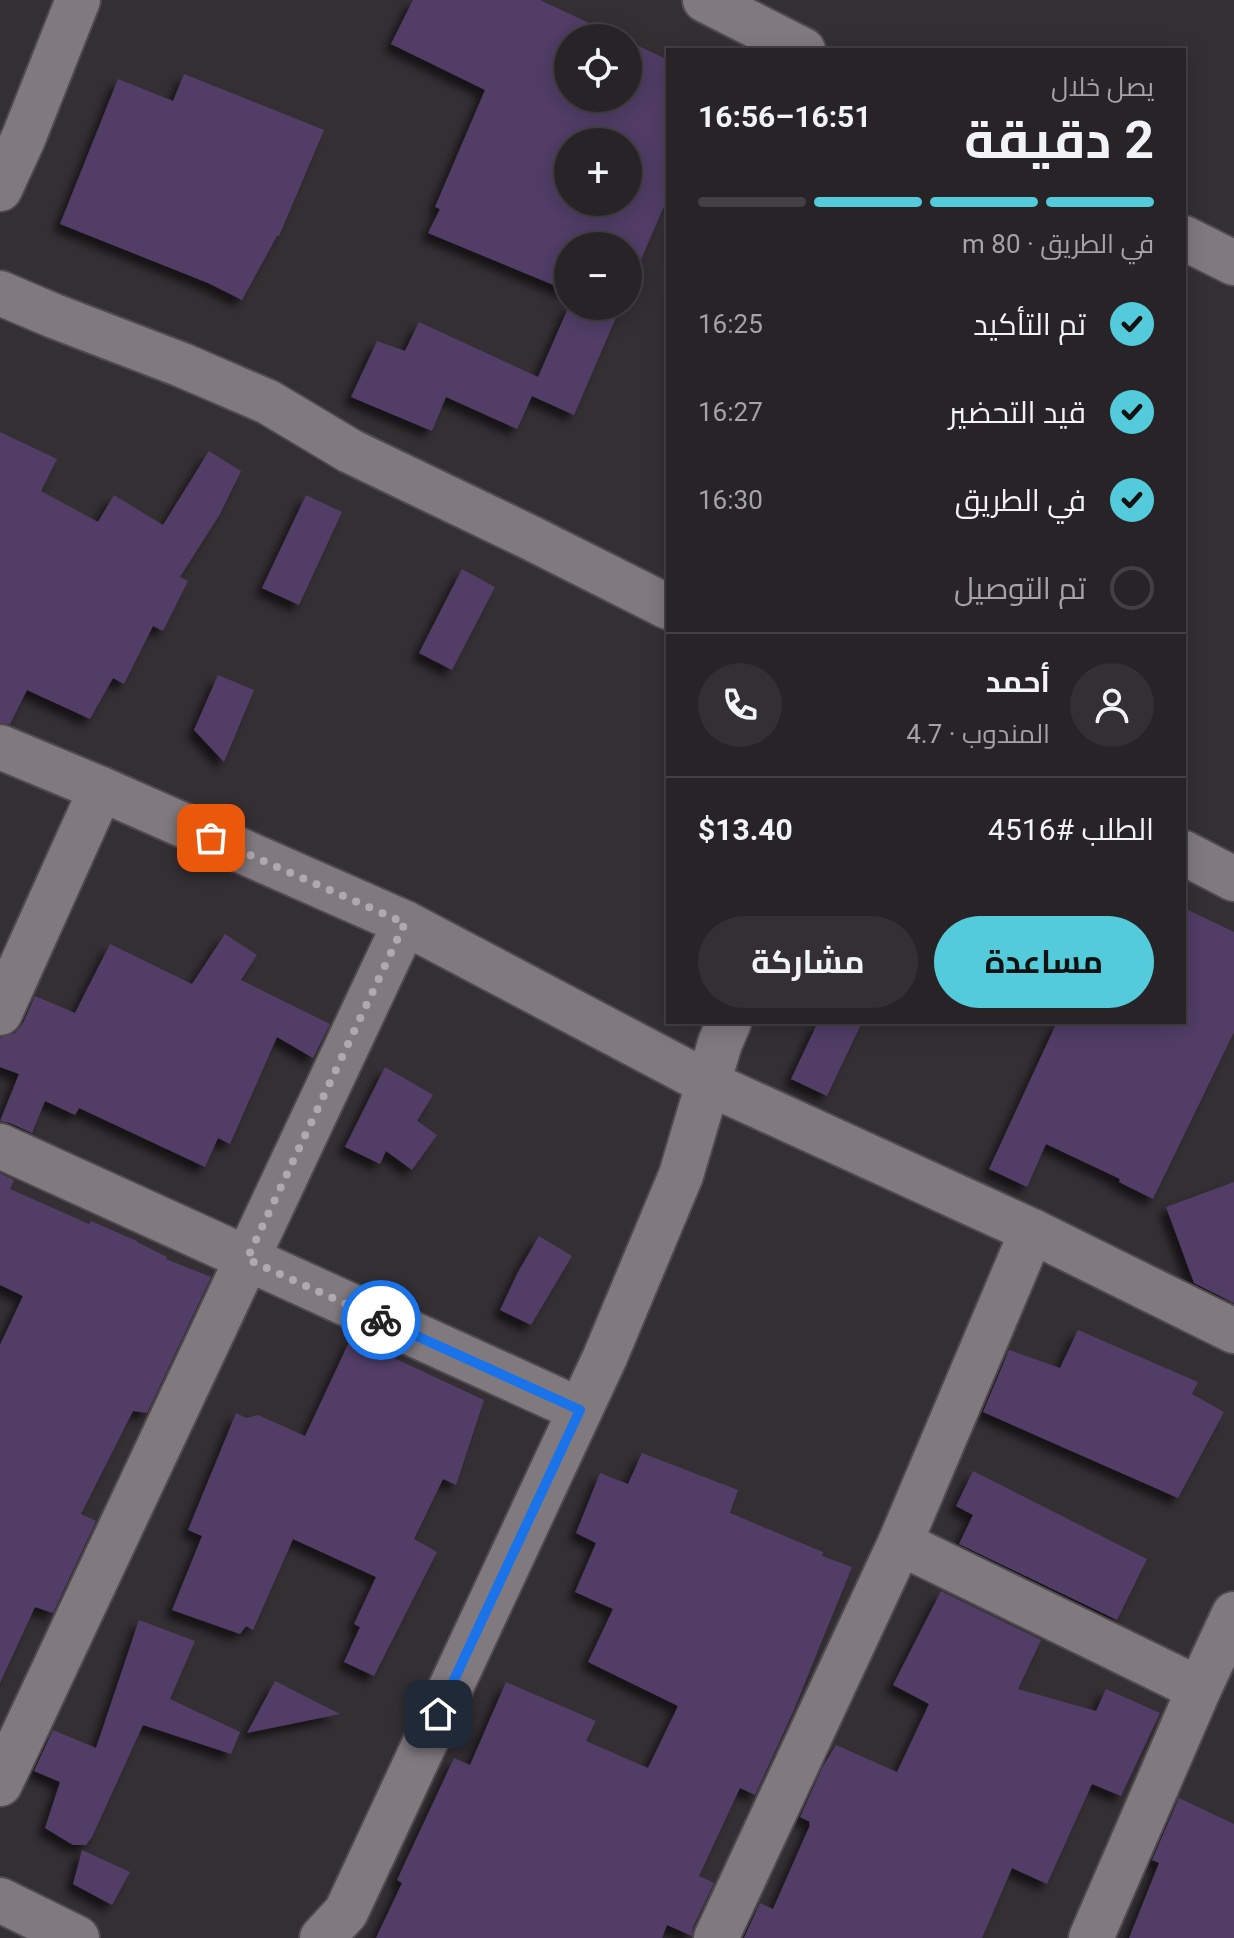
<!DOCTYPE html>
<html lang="ar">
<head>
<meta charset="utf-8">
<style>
	:root { --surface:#272326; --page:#332f32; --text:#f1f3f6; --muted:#a4a4a7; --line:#434043; --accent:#53cbda }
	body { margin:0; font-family:Roboto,Cairo,sans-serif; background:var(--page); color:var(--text); direction:rtl; height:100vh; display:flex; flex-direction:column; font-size:30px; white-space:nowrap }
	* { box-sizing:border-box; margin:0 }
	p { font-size:26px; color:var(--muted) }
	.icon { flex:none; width:44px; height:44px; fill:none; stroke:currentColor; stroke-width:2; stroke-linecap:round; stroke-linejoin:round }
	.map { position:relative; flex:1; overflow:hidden; direction:ltr }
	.details { position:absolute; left:666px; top:48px; width:520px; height:976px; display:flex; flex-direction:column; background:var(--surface); border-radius:0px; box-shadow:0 4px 20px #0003,0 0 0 2px var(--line); direction:rtl }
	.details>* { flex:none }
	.fabs { position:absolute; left:554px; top:24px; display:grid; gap:16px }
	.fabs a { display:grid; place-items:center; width:88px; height:88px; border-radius:50%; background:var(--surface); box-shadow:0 4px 20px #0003,0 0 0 2px var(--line); font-size:40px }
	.pin { position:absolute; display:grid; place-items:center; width:68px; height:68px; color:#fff; margin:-34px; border-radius:16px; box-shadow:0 4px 12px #0006 }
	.courier { position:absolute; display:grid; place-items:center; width:80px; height:80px; margin:-40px; border:6px solid #1a73e8; border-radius:50%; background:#fff; color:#222; box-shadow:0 2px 10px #0007 }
	.head em { font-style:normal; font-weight:700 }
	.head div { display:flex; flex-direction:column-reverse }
	.head { display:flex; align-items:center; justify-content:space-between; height:136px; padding:0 32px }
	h1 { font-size:52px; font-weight:700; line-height:60px }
	.bar { display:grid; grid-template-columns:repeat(4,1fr); gap:12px 8px; align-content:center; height:96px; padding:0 32px }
	.bar i { height:10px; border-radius:6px; background:var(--line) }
	.bar .selected { background:var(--accent) }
	.bar p { grid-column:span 4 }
	.line { display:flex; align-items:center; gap:20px; padding:0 32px; border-top:2px solid var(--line) }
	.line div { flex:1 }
	.round { display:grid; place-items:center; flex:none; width:84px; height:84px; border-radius:42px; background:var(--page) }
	ol { padding:0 32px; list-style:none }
	li { display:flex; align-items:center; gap:24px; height:88px }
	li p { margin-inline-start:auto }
	li .icon { padding:8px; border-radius:50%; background:var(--accent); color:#111; stroke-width:4 }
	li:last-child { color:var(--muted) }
	li i { width:44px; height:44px; border:4px solid var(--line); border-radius:50% }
	.action { display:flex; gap:16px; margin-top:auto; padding:16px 32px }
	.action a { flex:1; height:92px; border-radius:48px; background:var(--accent); color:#111; font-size:32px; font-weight:700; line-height:92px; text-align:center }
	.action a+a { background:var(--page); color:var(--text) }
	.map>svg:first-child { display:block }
</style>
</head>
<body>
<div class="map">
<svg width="1234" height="1938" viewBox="0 0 1234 1938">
	<defs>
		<filter id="shadow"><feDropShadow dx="-7" dy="7" stdDeviation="4" flood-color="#0009"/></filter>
	</defs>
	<rect width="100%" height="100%" fill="#342f33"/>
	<g fill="#513d66" fill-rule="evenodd" filter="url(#shadow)">
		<path d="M413,0H540L621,38H568V98H628V41L668,60V197L628,290V246H568V291L428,233L440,209L435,207L485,90L391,44ZM568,142H628V202H568Z"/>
		<path d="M184,74L324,130L279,236H277L242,300L208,283L60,224L118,79L173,101Z"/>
		<path d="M569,306H621L574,415L532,396L517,429L446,397L432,431L351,397L377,341L405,351L419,322L538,377Z"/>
		<path d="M0,432L57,459L41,491L98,522L114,495L163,525L209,451L241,471L220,514L180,577L188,581L163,631L153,626L124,684L113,678L90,719L27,690L10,724L0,723Z"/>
		<path d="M306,495L342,512L299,605L262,588Z"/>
		<path d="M462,569L495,587L452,670L419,653Z"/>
		<path d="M218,675L254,690L224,762L194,730Z"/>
		<path d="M1184,908L1234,932V1032L1153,1199L1119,1182L1120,1179L1046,1144L1027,1187L989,1169L1057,1022H1184Z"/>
		<path d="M225,934L257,955L241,980L330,1024L313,1058L277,1037L230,1144L218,1138L205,1167L79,1108L75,1115L45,1101L32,1133L10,1123L0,1121L19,1074L0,1067V1038L15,1033L23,1023L35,996L75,1013L110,944L192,984Z"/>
		<path d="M818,1022H862L827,1096L791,1079Z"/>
		<path d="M385,1067L433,1095L417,1121L437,1135L412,1170L386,1151L380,1164L345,1147Z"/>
		<path d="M0,1173L14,1180L10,1189L89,1224L91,1221L137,1241V1242L167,1257L166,1259L211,1277L147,1413L133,1411L81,1514L96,1521L53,1613L35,1607L0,1683V1345L23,1296L0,1285Z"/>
		<path d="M1234,1182V1303L1194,1283L1166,1207Z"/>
		<path d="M539,1236L572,1256L531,1325L500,1310L518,1272Z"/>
		<path d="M1078,1330L1198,1382L1192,1394L1224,1412L1178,1498L983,1412L1009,1350L1060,1368Z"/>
		<path d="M351,1338L484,1400L456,1485L443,1479L414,1539L437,1552L374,1676L344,1662L360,1627L354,1624L376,1577L293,1539L253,1630L246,1626L240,1634L172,1610L202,1536L188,1530L236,1413L246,1418L258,1415L305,1436Z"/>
		<path d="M642,1453L738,1490L730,1513L823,1552L822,1556L852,1567L793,1712L755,1795L740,1788L699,1876L714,1883L693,1927L692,1936L667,1925L662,1938H376L402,1883L397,1880L454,1758L470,1765L506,1682L596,1721L586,1741L648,1768L678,1706L588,1662L613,1609L575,1592L596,1543L576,1533L600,1473L628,1484Z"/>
		<path d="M973,1471L1147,1559L1117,1620L959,1544L973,1515L956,1506Z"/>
		<path d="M941,1591L1041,1640L1018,1689L1096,1711L1106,1689L1160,1713L1121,1796L1092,1784L1047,1884L1012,1868L982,1938H744L760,1903L773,1909L810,1825L809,1824L810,1822L800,1817L823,1766L836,1745L897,1772L929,1704L893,1685Z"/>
		<path d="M139,1620L195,1641L170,1699L240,1732L231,1754L143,1725L92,1837L86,1845H73L45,1828L60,1782L34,1771L53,1730L96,1748Z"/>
		<path d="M275,1681L340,1714L247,1733Z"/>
		<path d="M1179,1798L1234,1824V1938H1129L1159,1863L1152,1860Z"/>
		<path d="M82,1850L130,1872L112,1905L73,1884Z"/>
	</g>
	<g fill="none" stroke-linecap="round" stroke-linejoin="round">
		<defs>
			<g id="minor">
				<path d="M705,0L803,50"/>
				<path d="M0,189L23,139L78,0"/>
				<path d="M1184,238L1234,263"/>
				<path d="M0,293L54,316L182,365L268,402L350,451L531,538L668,607"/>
				<path d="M0,747L101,789L405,923L708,1083L1032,1231L1234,1331"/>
				<path d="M1184,853L1234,879"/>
				<path d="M0,1013L101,789"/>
				<path d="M0,1146L580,1410"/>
				<path d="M900,1543L1199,1689"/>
				<path d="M0,1784L405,923"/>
				<path d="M0,1900L77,1938"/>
				<path d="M322,1938L346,1912L605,1357L681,1175L720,1043L729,1022"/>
				<path d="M716,1938L900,1543L1032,1231"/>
				<path d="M1091,1938L1199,1689L1234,1614"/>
			</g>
		</defs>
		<use href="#minor" stroke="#4f4a4e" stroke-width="48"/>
		<use href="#minor" stroke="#807a7f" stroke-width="44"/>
	</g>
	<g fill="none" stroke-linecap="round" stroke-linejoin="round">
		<path stroke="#aeaaae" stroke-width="8" stroke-dasharray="0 14.4" d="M211,838L405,923L247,1259L381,1320"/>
		<path stroke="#1a73e8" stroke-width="10" d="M381,1320L580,1410L438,1714"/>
	</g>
</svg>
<div class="fabs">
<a><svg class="icon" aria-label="locate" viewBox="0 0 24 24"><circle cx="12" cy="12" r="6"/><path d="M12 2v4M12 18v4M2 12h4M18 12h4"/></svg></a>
<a>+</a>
<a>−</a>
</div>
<div class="pin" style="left:211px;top:838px;background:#ea580c"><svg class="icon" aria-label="bag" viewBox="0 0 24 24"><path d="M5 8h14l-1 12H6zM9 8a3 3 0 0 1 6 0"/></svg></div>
<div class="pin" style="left:438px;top:1714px;background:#1f2937"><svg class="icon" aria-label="home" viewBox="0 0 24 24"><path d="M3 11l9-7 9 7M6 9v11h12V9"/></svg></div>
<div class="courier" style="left:381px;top:1320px"><svg class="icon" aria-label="bike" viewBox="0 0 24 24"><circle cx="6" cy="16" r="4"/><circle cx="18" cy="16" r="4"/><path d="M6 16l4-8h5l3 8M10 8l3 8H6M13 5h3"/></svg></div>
<section class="details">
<div class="head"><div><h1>2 دقيقة</h1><p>يصل خلال</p></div><em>16:51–16:56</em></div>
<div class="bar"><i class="selected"></i><i class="selected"></i><i class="selected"></i><i></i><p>في الطريق · 80 m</p></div>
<ol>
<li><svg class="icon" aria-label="check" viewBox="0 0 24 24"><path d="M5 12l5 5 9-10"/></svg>تم التأكيد<p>16:25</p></li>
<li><svg class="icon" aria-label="check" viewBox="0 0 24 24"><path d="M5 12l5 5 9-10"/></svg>قيد التحضير<p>16:27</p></li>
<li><svg class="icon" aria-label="check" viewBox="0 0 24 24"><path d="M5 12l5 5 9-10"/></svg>في الطريق<p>16:30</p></li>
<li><i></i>تم التوصيل</li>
</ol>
<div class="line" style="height:144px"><a class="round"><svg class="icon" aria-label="person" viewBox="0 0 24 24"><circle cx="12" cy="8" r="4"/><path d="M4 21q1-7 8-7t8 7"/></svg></a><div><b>أحمد</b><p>المندوب · 4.7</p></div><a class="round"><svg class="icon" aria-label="phone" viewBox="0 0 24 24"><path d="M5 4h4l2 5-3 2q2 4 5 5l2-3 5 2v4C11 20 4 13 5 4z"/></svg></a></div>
<div class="line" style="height:104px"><div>الطلب #4516</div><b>$13.40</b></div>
<div class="action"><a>مساعدة</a><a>مشاركة</a></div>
</section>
</div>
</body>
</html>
